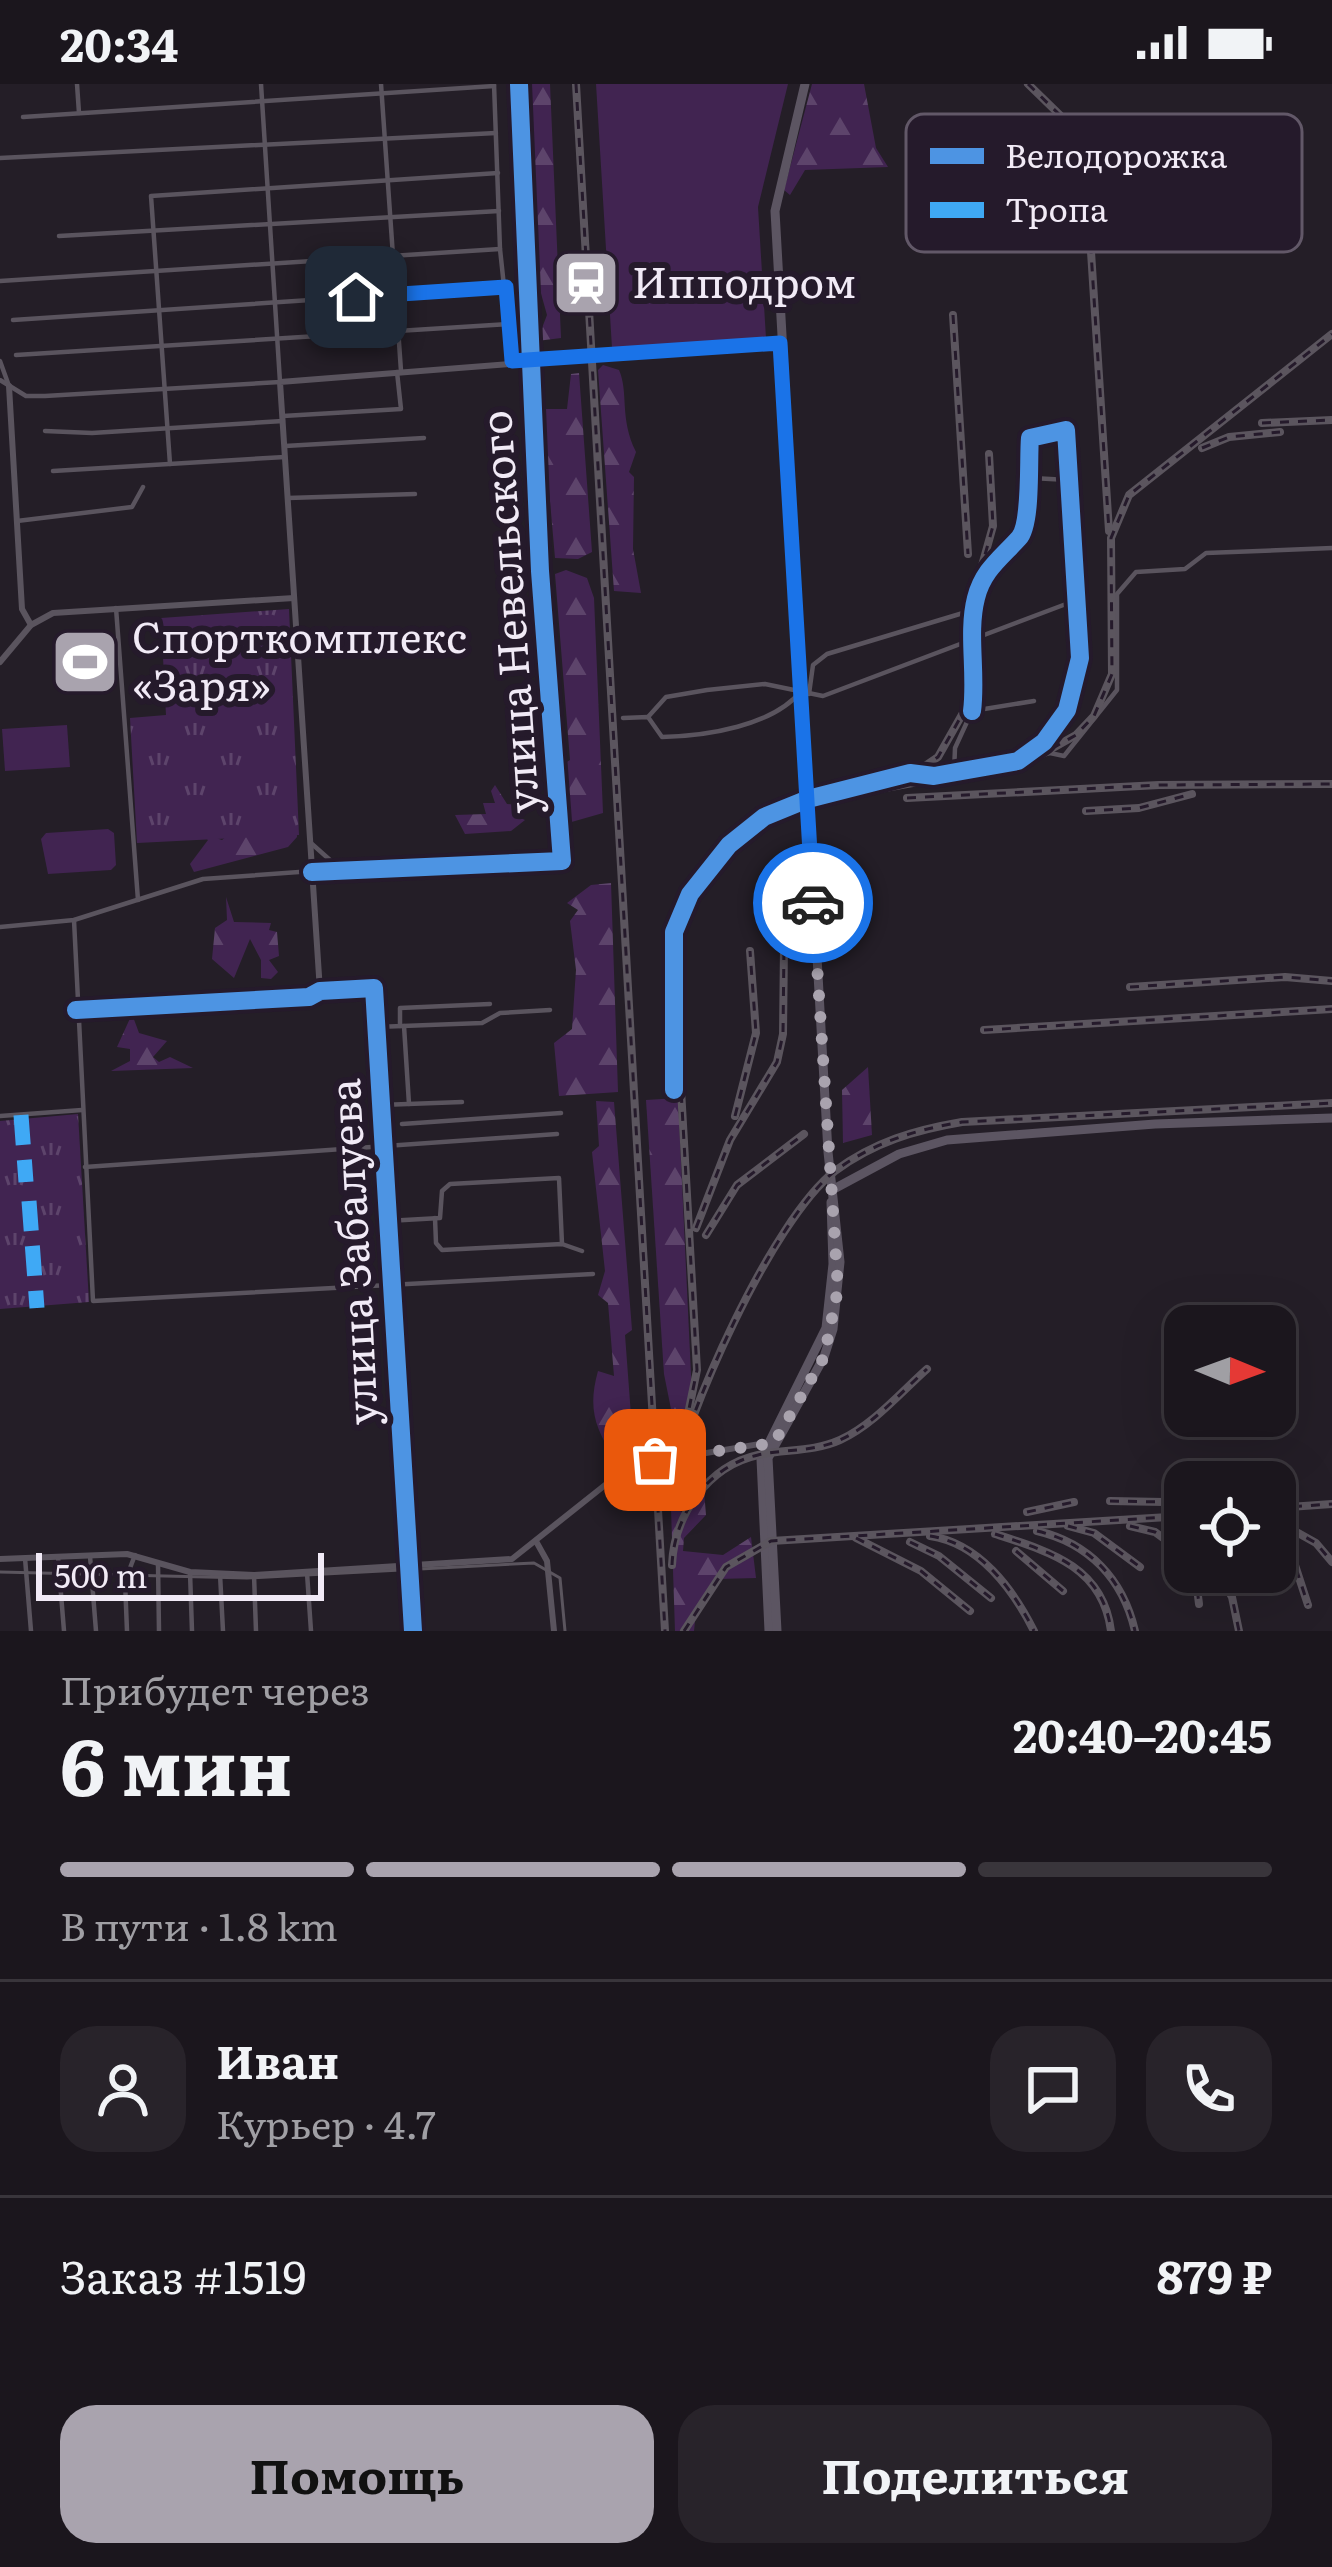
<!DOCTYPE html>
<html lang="ru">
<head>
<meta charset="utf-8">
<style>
	:root { --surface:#1b161d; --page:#28232a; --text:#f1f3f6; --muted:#a09fa4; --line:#39353b; --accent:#a9a3ae }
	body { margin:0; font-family:Literata,serif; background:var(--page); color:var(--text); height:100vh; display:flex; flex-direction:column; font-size:45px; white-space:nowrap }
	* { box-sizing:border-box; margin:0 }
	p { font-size:39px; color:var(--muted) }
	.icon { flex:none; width:66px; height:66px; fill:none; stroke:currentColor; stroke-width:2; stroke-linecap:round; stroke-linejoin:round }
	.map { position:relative; height:1547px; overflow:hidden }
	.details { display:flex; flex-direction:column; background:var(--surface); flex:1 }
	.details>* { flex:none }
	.needle { width:78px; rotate:91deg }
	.buttons { position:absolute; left:1164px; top:1221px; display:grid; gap:24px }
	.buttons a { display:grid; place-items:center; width:132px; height:132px; border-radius:24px; background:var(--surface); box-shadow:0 12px 48px #0002,0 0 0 3px var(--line); font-size:60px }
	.scale { position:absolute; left:36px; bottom:30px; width:288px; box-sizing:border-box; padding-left:12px; border:6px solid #f1eaf6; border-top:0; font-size:33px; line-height:42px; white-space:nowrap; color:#f1eaf6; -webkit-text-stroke:9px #251a2b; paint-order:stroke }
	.pin { position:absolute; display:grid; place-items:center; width:102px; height:102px; color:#fff; margin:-51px; border-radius:24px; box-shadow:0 6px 18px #0006 }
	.courier { position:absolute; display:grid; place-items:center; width:120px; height:120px; margin:-60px; border:9px solid #1a73e8; border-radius:50%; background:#fff; color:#222; box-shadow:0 3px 15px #0007 }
	.head em { font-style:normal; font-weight:700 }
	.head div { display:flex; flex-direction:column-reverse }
	.head { display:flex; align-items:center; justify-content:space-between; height:204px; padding:0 60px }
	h1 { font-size:78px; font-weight:700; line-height:90px }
	.bar { display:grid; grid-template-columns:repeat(4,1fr); gap:18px 12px; align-content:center; height:144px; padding:0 60px }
	.bar i { height:15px; border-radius:9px; background:var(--line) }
	.bar .selected { background:var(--accent) }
	.bar p { grid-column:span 4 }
	.line { display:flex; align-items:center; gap:30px; padding:0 60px; border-top:3px solid var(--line) }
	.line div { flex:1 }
	.round { display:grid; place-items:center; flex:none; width:126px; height:126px; border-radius:36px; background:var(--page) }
	.cta { display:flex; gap:24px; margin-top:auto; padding:24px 60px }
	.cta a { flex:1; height:138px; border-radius:36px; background:var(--accent); color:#111; font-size:48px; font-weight:700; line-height:138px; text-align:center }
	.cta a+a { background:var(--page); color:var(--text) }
	.status { display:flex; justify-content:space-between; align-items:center; height:84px; padding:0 60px; background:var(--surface); direction:ltr }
	.status svg { height:33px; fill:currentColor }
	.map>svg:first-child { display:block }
</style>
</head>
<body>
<div class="status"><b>20:34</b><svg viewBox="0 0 49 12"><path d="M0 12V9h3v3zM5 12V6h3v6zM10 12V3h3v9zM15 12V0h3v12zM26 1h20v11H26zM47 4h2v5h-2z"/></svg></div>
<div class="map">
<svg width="1332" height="1547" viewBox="0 0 1332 1547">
	<defs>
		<pattern id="forest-firs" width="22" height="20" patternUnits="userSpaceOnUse" patternTransform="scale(3)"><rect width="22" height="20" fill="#412451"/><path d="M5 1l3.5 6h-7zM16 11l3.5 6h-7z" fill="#5d446b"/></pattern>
		<pattern id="park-tufts" width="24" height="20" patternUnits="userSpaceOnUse" patternTransform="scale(3)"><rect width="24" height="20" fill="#412451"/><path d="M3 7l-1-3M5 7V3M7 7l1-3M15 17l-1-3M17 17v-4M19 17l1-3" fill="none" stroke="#5d446b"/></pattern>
	</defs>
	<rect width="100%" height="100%" fill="#241e27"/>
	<g fill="#412451">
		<path d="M596,0H788L758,123L766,254L612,264Z"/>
		<path d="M67,641L70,683L5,687L2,645Z"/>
		<path d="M108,745L114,749L116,781L111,786L48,790L41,755L46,749Z"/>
	</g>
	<g fill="url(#forest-firs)">
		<path d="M530,0H550L561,254L537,257L547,231L537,195Z"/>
		<path d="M812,0H864L876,64L888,83L805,86L790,111L784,106Z"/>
		<path d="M603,281L619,286C629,309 619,334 636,368L629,388L634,393L633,465L641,509L614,507L598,286Z"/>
		<path d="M579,289L592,468L578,475L555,474L542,325H567L571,290Z"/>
		<path d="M566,486L587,494L594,514L603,729L568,739L562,681L570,676L555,490Z"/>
		<path d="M287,531L297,753L288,763L194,788L190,780L208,756L201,749L222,756L235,746Z"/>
		<path d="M495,701L507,720L517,721L516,732L525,736L511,747L465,750L455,731L486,730L483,719H495L491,707Z"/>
		<path d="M611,799L618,1008L559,1012L554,959L572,945L576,886L570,837L578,826L567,819L591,801Z"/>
		<path d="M226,813L234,838L271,839L269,846L277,848L279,872L269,876L278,888L271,895L261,894V876L250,855L234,894L212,875L215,844L227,836Z"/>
		<path d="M132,930L139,949L167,957L153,973L159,978L170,973L193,984L111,987L130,977V965L117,963Z"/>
		<path d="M868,983L872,1051L843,1059L842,1006Z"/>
		<path d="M678,1014L692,1312L677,1355L664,1290L646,1016Z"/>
		<path d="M596,1017L614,1018L632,1246L625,1251L634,1372L615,1375C594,1343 588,1323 598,1287L614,1292L608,1219L598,1211L605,1187L592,1068L599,1062Z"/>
		<path d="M703,1394L706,1431L684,1454L683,1467L723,1471L751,1453L756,1494L717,1495L696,1527L694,1547H675L671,1424L685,1429Z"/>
	</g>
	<g fill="url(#park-tufts)">
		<path d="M289,525L299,751L137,759L130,634L166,631L161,534Z"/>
		<path d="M78,1030L89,1218L0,1225V1037Z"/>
	</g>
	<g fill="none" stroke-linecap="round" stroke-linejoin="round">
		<g stroke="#5a545e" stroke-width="4.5">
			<path d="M77,0L79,29"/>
			<path d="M381,0L401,287"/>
			<path d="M494,0L500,165L512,277"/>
			<path d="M23,33L494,2"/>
			<path d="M0,74L496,49"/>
			<path d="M59,152L499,127"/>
			<path d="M0,197L500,165"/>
			<path d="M13,236L506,203"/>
			<path d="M16,271L509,240"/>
			<path d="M0,277L9,302"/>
			<path d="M0,296L26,312H45L280,298L261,0"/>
			<path d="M283,332L401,325L397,288"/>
			<path d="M45,347L92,349L283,337"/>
			<path d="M285,362L424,354"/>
			<path d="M170,380L151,112L498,89"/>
			<path d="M53,387L285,373"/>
			<path d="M1032,394L1068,396"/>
			<path d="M288,414L415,410"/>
			<path d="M17,437L132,423L143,403"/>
			<path d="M116,524L138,816"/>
			<path d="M809,610L813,581L827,570L963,529L968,535L966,558"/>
			<path d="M648,633L666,613L707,606L765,600L823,612L1074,517"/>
			<path d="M623,634L648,633L662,653C706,652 773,642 801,607"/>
			<path d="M1022,676L1050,669L1064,672L1117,606V510L1136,488L1185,485L1206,469L1332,464"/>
			<path d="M954,689L955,664L972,627L1034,617"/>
			<path d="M312,760L339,784"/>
			<path d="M312,788L562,777L540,487L519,0"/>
			<path d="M74,836L93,1217L593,1190"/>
			<path d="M0,843L74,836L203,795L562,769"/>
			<path d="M76,926L309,913L320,907"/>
			<path d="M400,942V924L490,920"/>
			<path d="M404,942L409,1020"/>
			<path d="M376,943L482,939L500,929L550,926"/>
			<path d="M674,1006V848L690,810L729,761L764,733L808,715L910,689L934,692L1018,677L1044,658L1067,626L1080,574L1066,346L1030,354C1028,374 1032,440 1019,454C1001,474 983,486 976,514C967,549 977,590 972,627"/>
			<path d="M381,1021L462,1018"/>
			<path d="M0,1032L82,1026"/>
			<path d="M402,1040L561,1029"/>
			<path d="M85,1083L557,1050"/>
			<path d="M435,1134L436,1159L442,1166L562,1160L582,1167"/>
			<path d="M387,1137L440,1134L442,1107L450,1100L559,1094L562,1160"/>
			<path d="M90,1472L96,1547"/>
			<path d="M58,1473L64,1547"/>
			<path d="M25,1474L31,1547"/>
			<path d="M158,1479L159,1547"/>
			<path d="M409,1482L413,1547"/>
			<path d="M190,1488L192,1547"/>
			<path d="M307,1489L311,1547"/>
			<path d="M220,1490L223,1547"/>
			<path d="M254,1491L256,1547"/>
			<path d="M127,1547L125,1497L135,1471"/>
		</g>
		<g stroke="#5a545e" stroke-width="6">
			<path d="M9,302L22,525L31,541"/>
			<path d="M0,578L31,541L53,529L294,514"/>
			<path d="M537,1459L547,1477L554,1547"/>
			<path d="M0,1475L127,1470L190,1488L254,1491L512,1475L629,1382L771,1358"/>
			<path d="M409,1482L374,904L320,907L280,298L780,259"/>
		</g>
		<g stroke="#5c5562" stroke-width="9">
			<path d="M832,1106L899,1070L947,1056L1155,1040L1332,1034"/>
			<path d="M769,1547L761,1375L826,1244L833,1180L831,1118"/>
			<path d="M777,1547L768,1374L824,1273L833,1245L840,1178L828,1068L775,127L805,0"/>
		</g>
		<path stroke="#5b555e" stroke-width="3" d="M0,1488L247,1494L534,1479L560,1494L565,1547"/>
		<defs>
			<g id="rail">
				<path d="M576,0L665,1547"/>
				<path d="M1028,0L1063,34L1086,90L1109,447"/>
				<path d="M953,231L968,470"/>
				<path d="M1262,339L1332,336"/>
				<path d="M1202,364L1229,353L1280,348"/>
				<path d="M906,695L938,673L972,613L973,514L993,442L989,370"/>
				<path d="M907,714L1159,701L1332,700"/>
				<path d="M1086,727L1139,724L1192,710"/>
				<path d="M1130,903L1285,893L1332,897"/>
				<path d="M984,946L1332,925"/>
				<path d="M735,1032L756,949L750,867"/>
				<path d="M696,1144L730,1056L777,978L783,950L784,862"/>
				<path d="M706,1151L737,1101L804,1050"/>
				<path d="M682,1359L697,1286L675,900C680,808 720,750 808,718L1028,678L1076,651L1094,632L1112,590L1111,454L1129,411L1332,250"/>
				<path d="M669,1412C684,1333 772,1136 835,1087C874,1058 915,1046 962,1038L1332,1019"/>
				<path d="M1110,1417L1164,1418"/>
				<path d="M1275,1424L1332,1420"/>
				<path d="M1027,1428L1074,1418"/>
				<path d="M1275,1436L1316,1459L1332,1478"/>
				<path d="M1068,1442L1094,1449L1140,1483"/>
				<path d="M1130,1442L1155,1448L1185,1470"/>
				<path d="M1037,1447C1089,1459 1123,1495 1135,1547"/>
				<path d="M995,1450C1051,1468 1103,1483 1111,1547"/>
				<path d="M930,1452C979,1459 1013,1505 1034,1547"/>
				<path d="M856,1454L921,1487L970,1527"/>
				<path d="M1275,1457L1294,1478L1308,1521"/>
				<path d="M910,1458L939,1472L991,1514"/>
				<path d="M1016,1467L1063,1507"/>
				<path d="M672,1481C674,1431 708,1382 758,1371C785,1365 813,1368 840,1356C873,1341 900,1309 927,1285"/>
				<path d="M1195,1488L1199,1520"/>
				<path d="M1218,1488L1232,1513L1239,1547"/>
				<path d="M684,1547L726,1483L771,1457L1185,1432"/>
			</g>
		</defs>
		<use href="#rail" stroke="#5b555e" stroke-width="8"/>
		<use href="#rail" stroke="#251a2b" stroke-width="3" stroke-dasharray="9" stroke-linecap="butt"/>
		<g stroke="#3fa9f5" stroke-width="15" stroke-dasharray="30 15" stroke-linecap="butt">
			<path d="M21,1031L26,1098"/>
			<path d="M29,1117L37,1224"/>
		</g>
		<defs>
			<g id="cycleway">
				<path d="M312,788L562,777L540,487L519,0"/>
				<path d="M76,926L309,913L320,907L374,904L413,1547"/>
				<path d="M674,1006V848L690,810L729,761L764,733L808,715L910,689L934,692L1018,677L1044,658L1067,626L1080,574L1066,346L1030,354C1028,374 1032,440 1019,454C1001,474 983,486 976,514C967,549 977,590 972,627"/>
			</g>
		</defs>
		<use href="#cycleway" stroke="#251a2b" stroke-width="26"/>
		<use href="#cycleway" stroke="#4d94e3" stroke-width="18"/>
	</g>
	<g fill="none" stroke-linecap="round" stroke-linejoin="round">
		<path stroke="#a9a3ae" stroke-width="12" stroke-dasharray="0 21.6" d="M655,1376L774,1359L824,1273L838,1205L813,819"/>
		<path stroke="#1a73e8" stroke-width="15" d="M356,213L506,203L512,277L780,259L813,819"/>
	</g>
	<defs>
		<symbol id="station-square" viewBox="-11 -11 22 22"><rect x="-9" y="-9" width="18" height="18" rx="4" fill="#a9a3ae" stroke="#251a2b"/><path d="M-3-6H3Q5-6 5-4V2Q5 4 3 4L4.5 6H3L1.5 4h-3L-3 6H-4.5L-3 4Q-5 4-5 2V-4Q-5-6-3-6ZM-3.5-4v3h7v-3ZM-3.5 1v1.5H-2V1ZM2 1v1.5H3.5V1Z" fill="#fff"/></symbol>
		<symbol id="stadium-square" viewBox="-11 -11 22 22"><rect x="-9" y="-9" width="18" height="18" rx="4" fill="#a9a3ae" stroke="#251a2b"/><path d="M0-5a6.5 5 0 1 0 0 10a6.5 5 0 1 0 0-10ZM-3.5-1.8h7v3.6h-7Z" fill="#fff"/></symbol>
	</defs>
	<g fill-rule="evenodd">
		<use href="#station-square" x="548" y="161" width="76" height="76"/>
		<use href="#stadium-square" x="47" y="540" width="76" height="76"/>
	</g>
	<g text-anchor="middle" stroke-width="12" stroke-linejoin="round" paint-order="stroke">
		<g font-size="42" fill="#f1eaf6" stroke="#251a2b" text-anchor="start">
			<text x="632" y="214">Ипподром</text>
			<text x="132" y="569">Спорткомплекс<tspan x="132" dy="48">«Заря»</tspan></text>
		</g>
		<g font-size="42" fill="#f1eaf6" stroke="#251a2b">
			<text transform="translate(510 528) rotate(-94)" y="15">улица Невельского</text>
			<text transform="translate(354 1168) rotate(-93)" y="15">улица Забалуева</text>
		</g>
	</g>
	<rect x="906" y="30" width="396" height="138" rx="18" fill="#251a2b" stroke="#625868" stroke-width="3"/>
	<rect x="930" y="64" width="54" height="16" fill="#4d94e3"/>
	<rect x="930" y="118" width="54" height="16" fill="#3fa9f5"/>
	<g font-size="33" fill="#f1eaf6">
		<text x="1005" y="84">Велодорожка</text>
		<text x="1005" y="138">Тропа</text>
	</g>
</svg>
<div class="buttons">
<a><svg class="needle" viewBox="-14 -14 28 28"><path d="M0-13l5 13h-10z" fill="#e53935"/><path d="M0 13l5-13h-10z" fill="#a09fa4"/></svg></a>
<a><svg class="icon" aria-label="locate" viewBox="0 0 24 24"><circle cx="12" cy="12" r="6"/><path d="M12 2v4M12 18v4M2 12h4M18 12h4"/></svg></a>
</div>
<div class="scale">500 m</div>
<div class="pin" style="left:655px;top:1376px;background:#ea580c"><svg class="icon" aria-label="bag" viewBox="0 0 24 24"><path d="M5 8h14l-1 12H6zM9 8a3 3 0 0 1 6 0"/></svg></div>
<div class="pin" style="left:356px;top:213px;background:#1f2937"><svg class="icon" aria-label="home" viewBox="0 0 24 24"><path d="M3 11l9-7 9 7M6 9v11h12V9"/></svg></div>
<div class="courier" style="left:813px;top:819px"><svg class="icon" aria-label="car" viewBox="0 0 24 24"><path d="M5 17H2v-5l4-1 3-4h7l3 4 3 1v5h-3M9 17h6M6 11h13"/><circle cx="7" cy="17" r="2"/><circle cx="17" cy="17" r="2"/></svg></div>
</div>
<section class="details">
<div class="head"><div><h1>6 мин</h1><p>Прибудет через</p></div><em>20:40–20:45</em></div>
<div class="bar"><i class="selected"></i><i class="selected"></i><i class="selected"></i><i></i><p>В пути · 1.8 km</p></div>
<div class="line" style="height:216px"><a class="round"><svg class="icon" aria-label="person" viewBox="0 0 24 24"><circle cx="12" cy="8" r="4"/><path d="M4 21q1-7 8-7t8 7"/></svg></a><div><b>Иван</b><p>Курьер · 4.7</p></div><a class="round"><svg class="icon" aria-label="chat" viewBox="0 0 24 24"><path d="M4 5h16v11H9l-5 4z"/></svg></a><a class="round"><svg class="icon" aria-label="phone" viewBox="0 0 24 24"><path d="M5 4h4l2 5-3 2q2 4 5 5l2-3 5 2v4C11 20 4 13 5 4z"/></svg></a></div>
<div class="line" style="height:156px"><div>Заказ #1519</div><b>879 ₽</b></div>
<div class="cta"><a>Помощь</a><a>Поделиться</a></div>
</section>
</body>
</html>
